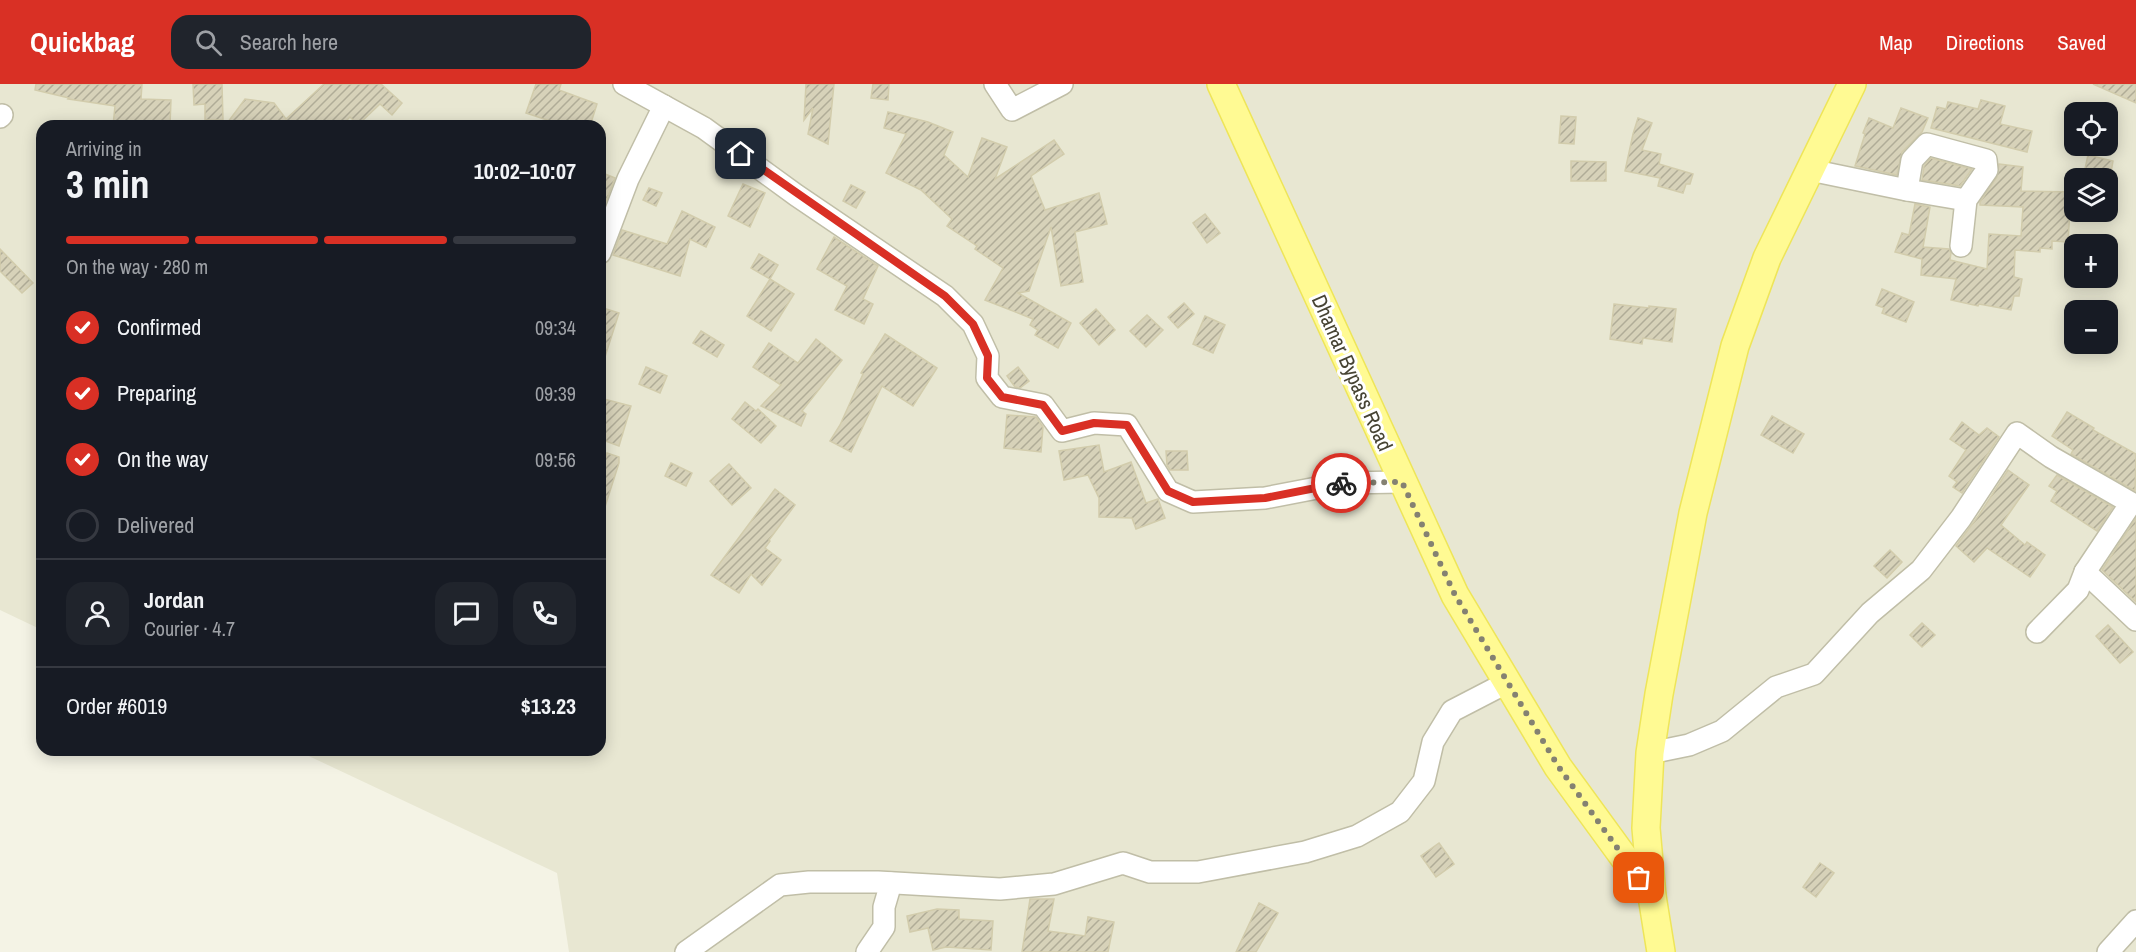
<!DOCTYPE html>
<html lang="en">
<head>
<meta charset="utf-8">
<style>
	:root { --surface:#171b24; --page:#20242c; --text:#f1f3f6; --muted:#9ea1a6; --line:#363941; --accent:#d93025 }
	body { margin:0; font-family:"Archivo Narrow",sans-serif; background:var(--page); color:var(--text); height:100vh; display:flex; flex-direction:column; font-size:22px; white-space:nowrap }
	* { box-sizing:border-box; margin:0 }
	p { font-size:20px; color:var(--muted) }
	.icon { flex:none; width:33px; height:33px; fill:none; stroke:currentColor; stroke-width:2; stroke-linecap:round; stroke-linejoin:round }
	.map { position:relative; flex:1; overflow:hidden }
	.side { position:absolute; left:36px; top:36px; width:570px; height:636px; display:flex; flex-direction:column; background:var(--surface); border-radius:18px; box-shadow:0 3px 15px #0003 }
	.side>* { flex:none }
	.buttons { position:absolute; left:2064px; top:18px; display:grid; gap:12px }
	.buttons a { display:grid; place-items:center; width:54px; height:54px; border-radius:12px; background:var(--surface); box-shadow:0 3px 15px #0003; font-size:30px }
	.pin { position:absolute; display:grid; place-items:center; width:51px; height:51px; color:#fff; margin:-26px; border-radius:12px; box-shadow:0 3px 9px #0006 }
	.courier { position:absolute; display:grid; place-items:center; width:60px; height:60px; margin:-30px; border:4px solid #d93025; border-radius:50%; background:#fff; color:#222; box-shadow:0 2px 8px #0007 }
	.summary em { font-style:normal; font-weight:700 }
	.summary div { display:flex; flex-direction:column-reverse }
	.summary { display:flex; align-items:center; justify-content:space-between; height:102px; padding:0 30px }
	h1 { font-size:39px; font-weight:700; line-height:45px }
	.bar { display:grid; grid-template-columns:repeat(4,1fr); gap:9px 6px; align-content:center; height:72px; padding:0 30px }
	.bar i { height:8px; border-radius:4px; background:var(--line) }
	.bar .current { background:var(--accent) }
	.bar p { grid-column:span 4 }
	.line { display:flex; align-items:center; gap:15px; padding:0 30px; border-top:2px solid var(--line) }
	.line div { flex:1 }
	.round { display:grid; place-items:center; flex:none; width:63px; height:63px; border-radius:18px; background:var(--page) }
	ol { padding:0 30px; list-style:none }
	li { display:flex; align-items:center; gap:18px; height:66px }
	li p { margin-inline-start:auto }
	li .icon { padding:6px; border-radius:50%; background:var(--accent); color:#fff; stroke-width:4 }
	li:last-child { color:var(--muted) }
	li i { width:33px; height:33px; border:3px solid var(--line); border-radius:50% }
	header { display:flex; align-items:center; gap:36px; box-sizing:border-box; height:84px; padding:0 30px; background:var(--accent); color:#fff }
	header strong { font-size:28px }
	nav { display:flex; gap:33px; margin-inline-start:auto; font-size:21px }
	.search { width:420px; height:54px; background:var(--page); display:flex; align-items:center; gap:15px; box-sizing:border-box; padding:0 21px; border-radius:18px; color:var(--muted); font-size:22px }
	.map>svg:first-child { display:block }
</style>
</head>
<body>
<header>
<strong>Quickbag</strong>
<div class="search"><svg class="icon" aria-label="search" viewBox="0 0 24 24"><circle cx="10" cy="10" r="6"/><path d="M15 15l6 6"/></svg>Search here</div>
<nav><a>Map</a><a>Directions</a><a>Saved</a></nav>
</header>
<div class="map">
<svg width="2136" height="868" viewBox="0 0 2136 868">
	<defs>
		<pattern id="building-hatch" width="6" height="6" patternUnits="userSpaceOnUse" patternTransform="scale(1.5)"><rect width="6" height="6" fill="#d7d2b9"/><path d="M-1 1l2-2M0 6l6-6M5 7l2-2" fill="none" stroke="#b0ac97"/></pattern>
	</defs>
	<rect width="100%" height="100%" fill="#f4f3e5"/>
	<path fill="#e8e7d2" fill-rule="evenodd" d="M0,0H2136V868H569L557,789L296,666H600V42H42V546L0,526ZM2074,28H2108V62H2074ZM2074,94H2108V128H2074ZM2074,160H2108V194H2074ZM2074,226H2108V260H2074Z"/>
	<g fill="url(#building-hatch)" stroke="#d2ccac" stroke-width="1.5">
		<path d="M36,0H142L141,15L171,16L170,41L113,42L115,22L68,15L69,14L35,6Z"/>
		<path d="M193,0H222L223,36H205V20L194,21Z"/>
		<path d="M324,0H381L402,19L392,31L380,20L358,41L350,33L341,42H225L245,15L274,19L286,35Z"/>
		<path d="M536,0H561L559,6L597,20L590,42H565L526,29Z"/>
		<path d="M806,0H834L828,60L808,50L813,24L804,36Z"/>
		<path d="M873,0H889L888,16L871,14Z"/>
		<path d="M2093,0H2136V19Z"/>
		<path d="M1981,16L2005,22L2000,40L2032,47L2027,68L1931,44L1937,23L1946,25L1948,18L1978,25Z"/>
		<path d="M1901,24L1928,34L1922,48L1902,68L1897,91L1855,82L1865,50L1863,49L1869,34L1893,44Z"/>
		<path d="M888,28L928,38L953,48L944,71L968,93L982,54L1007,63L995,95L1054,56L1064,70L1031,92L1045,126L1099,109L1107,140L1075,148L1083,198L1061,202L1051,143L1029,207L1018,209L1071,239L1058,264L1035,251L1038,246L1030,241L1033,235L985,216L1003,184L975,165L977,162L947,142L952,135L921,106L886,89L906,50L884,44Z"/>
		<path d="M1561,32L1576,33L1574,60L1559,59Z"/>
		<path d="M1638,34L1652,39L1642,66L1661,70L1659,80L1693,90L1690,100H1686L1683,109L1658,102L1660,94L1625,87L1633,50Z"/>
		<path d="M2088,71L2113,77L2110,94H2083Z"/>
		<path d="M1931,74L1972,85L1960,102L1922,96L1924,82Z"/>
		<path d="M1571,77L1606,78V97H1571Z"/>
		<path d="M1999,80L2023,83L2021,107L2074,108V126L2070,125L2068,158L2052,157V165L2040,164V168L2015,166L2014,193L2022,195L2019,212H2014L2011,226L1979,220L1978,222L1951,216L1956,195L1921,191L1922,175L1895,168L1902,149L1909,151L1915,120L1930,123L1923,163L1949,165L1951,169L1950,176L1987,185L1989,150L2021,152L2023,123L1980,121V118L1997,93Z"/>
		<path d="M600,88L615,94L600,133Z"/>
		<path d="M743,100L765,109L750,143L728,132Z"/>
		<path d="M851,101L865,108L856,124L843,117Z"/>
		<path d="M649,104L662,109L656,122L643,116Z"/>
		<path d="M682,127L715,143L706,163L690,155L680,192L613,171L622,146L667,160Z"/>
		<path d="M1205,130L1220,149L1207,159L1193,139Z"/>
		<path d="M834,153L878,182L863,215L873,220L864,240L835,226L847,202L817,185Z"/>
		<path d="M0,165L33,199L22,209L0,187Z"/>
		<path d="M759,170L778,181L770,195L751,184Z"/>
		<path d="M770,195L794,210L771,247L747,232Z"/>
		<path d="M1882,205L1914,218L1906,238L1882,229L1884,224L1876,221Z"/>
		<path d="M1184,219L1194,230L1178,244L1168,233Z"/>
		<path d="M1614,220L1649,224V222L1676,225L1672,258L1643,254L1642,260L1610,255Z"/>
		<path d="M600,223L619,229L603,279H600Z"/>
		<path d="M1096,225L1115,246L1099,261L1080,239Z"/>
		<path d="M1147,231L1163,246L1146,263L1130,247Z"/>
		<path d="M1205,232L1225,241L1213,269L1193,260Z"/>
		<path d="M701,247L724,261L717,273L693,259Z"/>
		<path d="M885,250L937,284L913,322L882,302L851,368L830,357L840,341L863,290L861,289Z"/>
		<path d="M816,255L842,276L802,327L806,330L801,342L761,322L781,301L753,283L769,259L798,279Z"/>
		<path d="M646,283L667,292L660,309L639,300Z"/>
		<path d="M1018,283L1029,297L1020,304L1015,303L1007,292Z"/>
		<path d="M600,314L631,322L619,362L600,355Z"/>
		<path d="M745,318L756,327L758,325L776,342L761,359L732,335Z"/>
		<path d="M2067,328L2094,344L2093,346L2136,370L2135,407L2071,370L2073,366L2052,352Z"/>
		<path d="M1007,331L1036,333L1043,343L1041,368L1004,364Z"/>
		<path d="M1772,332L1804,350L1793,369L1761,351Z"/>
		<path d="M1962,338L1979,351L1987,344L1999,353L1962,409L1953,403L1957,398L1949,392L1966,366L1950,355Z"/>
		<path d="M1099,361L1104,388L1131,378L1146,419L1158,415L1165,434L1136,445L1132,434L1099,433V414L1088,391L1064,396L1059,367Z"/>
		<path d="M1166,367H1187L1188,386H1170L1167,381Z"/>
		<path d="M607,369L619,373V379L603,429L600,428V391Z"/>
		<path d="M671,379L692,389L686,402L665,392Z"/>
		<path d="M729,380L751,404L732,421L710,397Z"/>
		<path d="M2008,386L2029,401L2001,441L2025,461L2027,458L2045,471L2030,493L1987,464L1974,478L1956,462L1979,431Z"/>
		<path d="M2057,391L2113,423L2097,447L2051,417L2057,407L2049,402Z"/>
		<path d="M775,405L795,421L769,456L770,457L765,464L781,476L762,501L751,490L739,509L711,491Z"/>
		<path d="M2136,434V518L2102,486Z"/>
		<path d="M1890,466L1902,478L1887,494L1874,482Z"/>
		<path d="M1922,539L1935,551L1922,563L1910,551Z"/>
		<path d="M2108,541L2133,568L2120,579L2096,552Z"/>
		<path d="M1439,759L1454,780L1436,793L1421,772Z"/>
		<path d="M1820,779L1834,789L1816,813L1803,803Z"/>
		<path d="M1030,815H1054L1048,847L1085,852L1088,833L1114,838L1108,868H1022Z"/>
		<path d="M1259,819L1278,829L1256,868H1236Z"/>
		<path d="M937,825L959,826V835L993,837L991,866L946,863L933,866L928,844L910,848L907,832Z"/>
	</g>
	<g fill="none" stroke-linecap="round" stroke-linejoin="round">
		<defs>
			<g id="minor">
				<path d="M624,0L704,44L796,111L945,212L973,240L988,272L987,294L1002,313L1043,321L1062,347L1094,339L1127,341L1168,407L1193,418L1265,414L1343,399L1402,398"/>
				<path d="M995,0L1012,26L1062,0"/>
				<path d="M0,33L2,31"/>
				<path d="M1810,86L1907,106L1966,116"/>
				<path d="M1907,106L1912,76L1927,60L1986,76L1987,86L1966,116L1961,162"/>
				<path d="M600,169L628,95L664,22"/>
				<path d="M2085,488L2136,536"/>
				<path d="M1650,669L1689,661L1722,647L1776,603L1814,590L1870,529L1921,486L1961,434L2017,349L2051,373L2131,419L2085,488L2078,506L2037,548"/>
				<path d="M686,868L780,801L809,798H878L1000,805L1054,800L1123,779L1150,788H1198L1305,768L1357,752L1400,728L1424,697L1433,658L1452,627L1508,598"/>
				<path d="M867,868L884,843V823L891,799"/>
				<path d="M2108,868L2136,837"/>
			</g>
			<g id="major">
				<path d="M1221,0L1455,511L1558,683L1652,812"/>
				<path d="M1661,868L1652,812L1646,744L1650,669L1659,610L1693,429L1735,262L1767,174L1852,0"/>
			</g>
		</defs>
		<use href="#minor" stroke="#c0bea7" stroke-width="24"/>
		<use href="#major" stroke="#eee559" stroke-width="30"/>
		<use href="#minor" stroke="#fff" stroke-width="21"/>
		<use href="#major" stroke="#fffa93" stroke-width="27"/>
	</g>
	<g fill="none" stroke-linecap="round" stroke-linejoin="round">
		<path stroke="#848172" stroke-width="6" stroke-dasharray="0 10.8" d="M1341,399L1402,398L1455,511L1558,682L1639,794"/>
		<path stroke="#d93025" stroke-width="8" d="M741,70L945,212L973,240L988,272L987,294L1002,313L1043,321L1062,347L1094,339L1127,341L1168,407L1193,418L1265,414L1341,399"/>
	</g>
	<g text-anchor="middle" stroke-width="6" stroke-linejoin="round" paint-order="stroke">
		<g font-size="21" fill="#474434" stroke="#fff">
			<text transform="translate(1352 289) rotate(66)" y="7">Dhamar Bypass Road</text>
		</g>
	</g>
</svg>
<div class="buttons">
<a><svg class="icon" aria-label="locate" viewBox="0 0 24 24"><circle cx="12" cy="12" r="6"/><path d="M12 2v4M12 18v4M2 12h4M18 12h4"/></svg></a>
<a><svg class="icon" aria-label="layers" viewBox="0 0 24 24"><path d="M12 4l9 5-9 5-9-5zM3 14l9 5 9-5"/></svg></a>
<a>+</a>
<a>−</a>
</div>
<div class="pin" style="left:1639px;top:794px;background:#ea580c"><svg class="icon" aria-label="bag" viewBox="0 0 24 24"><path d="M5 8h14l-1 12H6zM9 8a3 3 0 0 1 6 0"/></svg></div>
<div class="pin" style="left:741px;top:70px;background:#1f2937"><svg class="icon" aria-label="home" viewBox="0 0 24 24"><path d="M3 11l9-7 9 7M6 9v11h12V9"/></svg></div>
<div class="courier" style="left:1341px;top:399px"><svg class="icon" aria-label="bike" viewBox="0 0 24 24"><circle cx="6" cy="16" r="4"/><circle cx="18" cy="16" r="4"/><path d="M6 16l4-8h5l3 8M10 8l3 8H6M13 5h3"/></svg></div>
<section class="side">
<div class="summary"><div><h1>3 min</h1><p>Arriving in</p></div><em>10:02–10:07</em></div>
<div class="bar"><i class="current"></i><i class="current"></i><i class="current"></i><i></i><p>On the way · 280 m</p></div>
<ol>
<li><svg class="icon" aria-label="check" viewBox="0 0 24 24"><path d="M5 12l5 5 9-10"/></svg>Confirmed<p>09:34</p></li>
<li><svg class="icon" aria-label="check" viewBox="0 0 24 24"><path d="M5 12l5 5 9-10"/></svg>Preparing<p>09:39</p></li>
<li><svg class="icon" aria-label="check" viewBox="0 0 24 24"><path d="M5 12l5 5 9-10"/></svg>On the way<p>09:56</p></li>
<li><i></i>Delivered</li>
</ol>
<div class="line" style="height:108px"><a class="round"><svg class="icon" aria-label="person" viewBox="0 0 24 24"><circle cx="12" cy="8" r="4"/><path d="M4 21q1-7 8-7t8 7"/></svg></a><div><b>Jordan</b><p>Courier · 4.7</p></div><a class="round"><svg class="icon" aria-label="chat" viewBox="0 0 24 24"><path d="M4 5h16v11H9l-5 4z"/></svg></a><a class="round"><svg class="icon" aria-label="phone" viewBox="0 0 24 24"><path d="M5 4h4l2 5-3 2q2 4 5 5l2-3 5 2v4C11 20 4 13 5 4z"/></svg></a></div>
<div class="line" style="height:78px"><div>Order #6019</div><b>$13.23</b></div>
</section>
</div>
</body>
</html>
